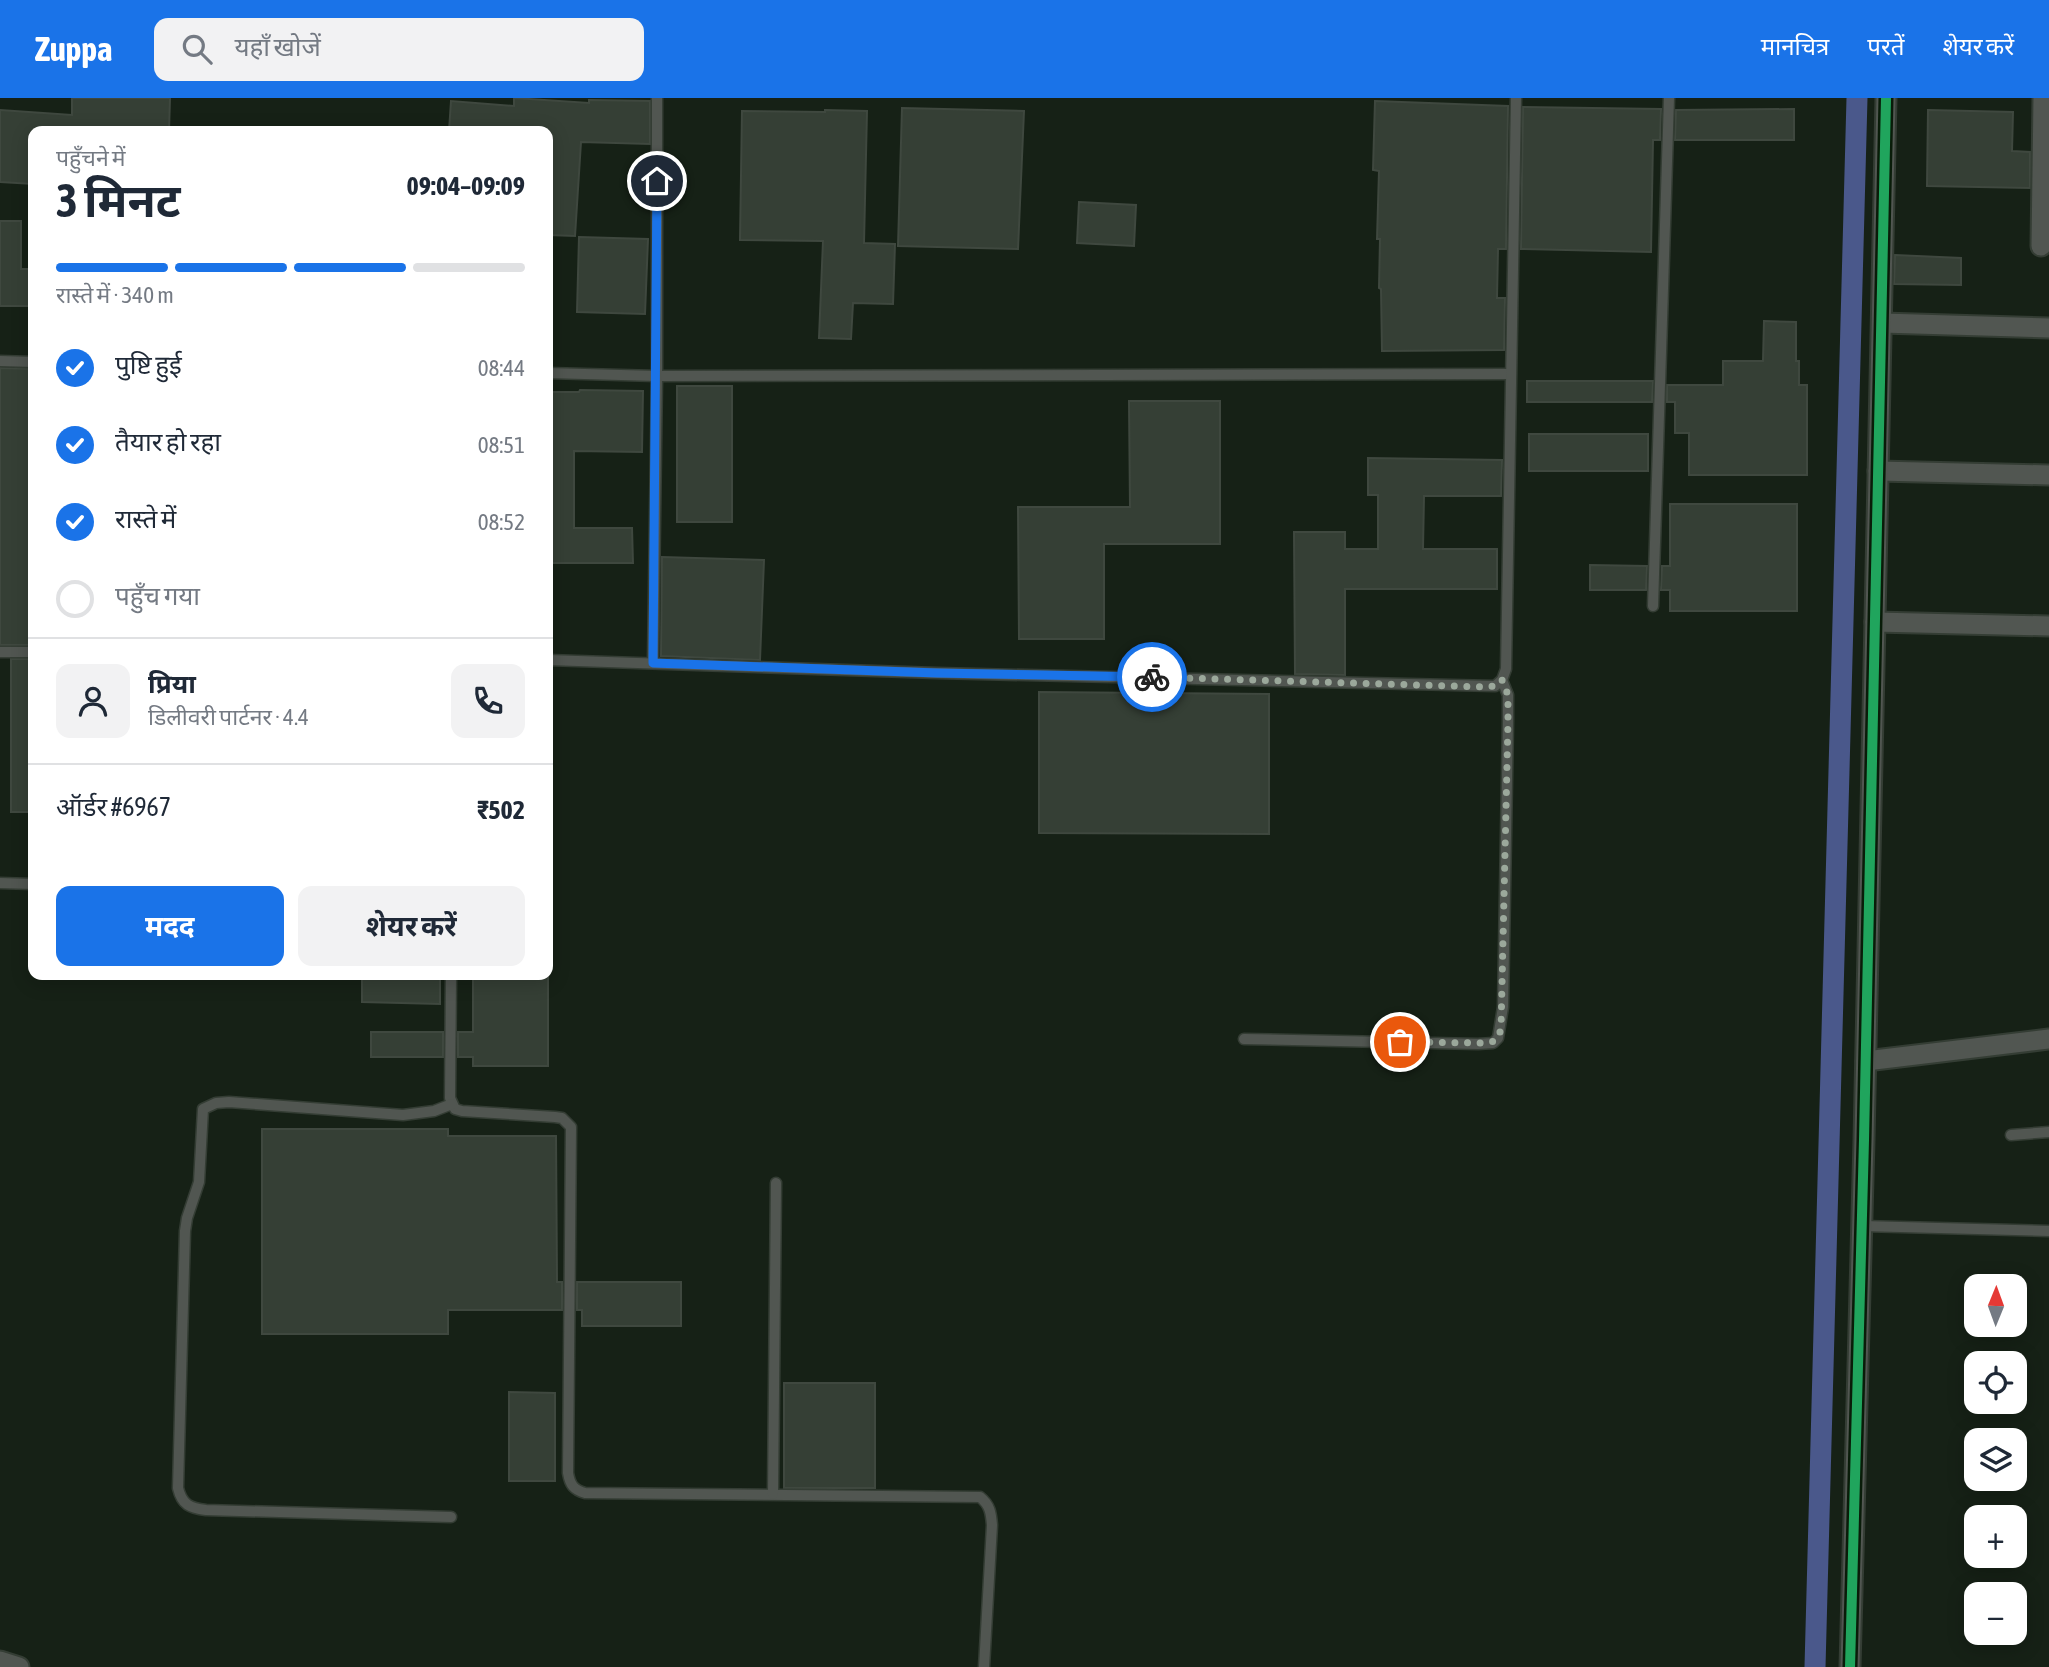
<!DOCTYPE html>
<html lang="hi">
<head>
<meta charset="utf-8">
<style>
	:root { --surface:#fff; --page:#f2f2f3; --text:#1f2937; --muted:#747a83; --line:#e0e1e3; --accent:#1a73e8 }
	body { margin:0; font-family:"Asap Condensed","Noto Sans Devanagari",sans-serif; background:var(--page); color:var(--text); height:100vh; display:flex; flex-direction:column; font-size:26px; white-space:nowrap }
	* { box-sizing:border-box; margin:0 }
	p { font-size:23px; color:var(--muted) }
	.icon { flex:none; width:38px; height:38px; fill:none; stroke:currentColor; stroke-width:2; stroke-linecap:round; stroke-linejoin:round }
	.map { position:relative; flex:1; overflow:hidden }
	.side { position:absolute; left:28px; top:28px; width:525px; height:854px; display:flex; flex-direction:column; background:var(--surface); border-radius:14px; box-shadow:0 4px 18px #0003 }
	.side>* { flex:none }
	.needle { width:46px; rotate:1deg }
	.buttons { position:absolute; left:1964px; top:1176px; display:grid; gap:14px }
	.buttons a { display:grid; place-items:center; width:63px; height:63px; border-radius:14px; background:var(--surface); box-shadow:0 4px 18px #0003; font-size:35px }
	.pin { position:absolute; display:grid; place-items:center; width:60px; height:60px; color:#fff; margin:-30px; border:4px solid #fff; border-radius:50%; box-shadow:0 2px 7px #0007 }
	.courier { position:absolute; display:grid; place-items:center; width:70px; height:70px; margin:-35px; border:5px solid #1a73e8; border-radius:50%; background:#fff; color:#222; box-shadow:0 2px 9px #0007 }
	.headline em { font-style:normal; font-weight:700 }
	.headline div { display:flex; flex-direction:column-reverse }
	.headline { display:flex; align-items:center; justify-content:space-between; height:119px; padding:0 28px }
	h1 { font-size:46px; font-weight:700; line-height:52px }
	.bar { display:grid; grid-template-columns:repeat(4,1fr); gap:10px 7px; align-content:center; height:84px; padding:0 28px }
	.bar i { height:9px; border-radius:5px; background:var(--line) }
	.bar .selected { background:var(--accent) }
	.bar p { grid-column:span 4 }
	.line { display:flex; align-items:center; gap:18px; padding:0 28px; border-top:2px solid var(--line) }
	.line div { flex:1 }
	.round { display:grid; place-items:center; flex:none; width:74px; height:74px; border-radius:14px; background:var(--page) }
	ol { padding:0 28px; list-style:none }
	li { display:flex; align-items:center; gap:21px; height:77px }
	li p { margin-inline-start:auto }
	li .icon { padding:7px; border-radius:50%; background:var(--accent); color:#fff; stroke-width:4 }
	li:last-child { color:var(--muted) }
	li i { width:38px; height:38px; border:4px solid var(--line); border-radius:50% }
	.action { display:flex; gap:14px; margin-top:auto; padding:14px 28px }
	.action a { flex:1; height:80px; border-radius:14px; background:var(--accent); color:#fff; font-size:28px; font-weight:700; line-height:80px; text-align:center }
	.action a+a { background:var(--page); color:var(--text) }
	header { display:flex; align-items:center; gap:42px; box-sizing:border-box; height:98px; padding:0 35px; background:var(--accent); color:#fff }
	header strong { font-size:33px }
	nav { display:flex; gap:38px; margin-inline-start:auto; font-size:24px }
	.search { width:490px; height:63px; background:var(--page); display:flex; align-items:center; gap:18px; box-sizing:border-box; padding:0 24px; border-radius:14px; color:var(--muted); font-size:26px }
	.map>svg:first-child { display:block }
</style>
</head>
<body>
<header>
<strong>Zuppa</strong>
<div class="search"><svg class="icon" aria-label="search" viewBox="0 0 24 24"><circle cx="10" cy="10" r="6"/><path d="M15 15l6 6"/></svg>यहाँ खोजें</div>
<nav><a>मानचित्र</a><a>परतें</a><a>शेयर करें</a></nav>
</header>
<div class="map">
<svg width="2049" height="1569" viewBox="0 0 2049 1569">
	<rect width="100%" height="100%" fill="#162116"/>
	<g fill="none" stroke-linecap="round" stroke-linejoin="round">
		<path stroke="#4a588b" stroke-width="21" d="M1815,1569L1857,0"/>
	</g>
	<g fill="#353f35" stroke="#3f483f" stroke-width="2">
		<path d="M72,0H170L169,33H33V86L0,84V12L72,17Z"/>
		<path d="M514,0L589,5V2L650,3V46L581,44L575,138L548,137V33H449L451,3L514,8Z"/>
		<path d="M1375,3L1508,8L1506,151H1498L1497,200H1505L1504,252L1382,253L1381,191L1379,190L1380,141H1377L1379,73L1373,72Z"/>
		<path d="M1523,9L1661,11L1660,42H1653L1651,154L1521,151Z"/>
		<path d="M902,10L1024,13L1018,151L898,148Z"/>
		<path d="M1794,11V42H1675L1676,12Z"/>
		<path d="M825,12L867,13L864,145L895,146L893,206L853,205L851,241L819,240L823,143L740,142L742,13L825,14Z"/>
		<path d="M1928,12L2013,14L2012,53L2030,54V90L1927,88Z"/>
		<path d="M1079,104L1136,107L1134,148L1077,145Z"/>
		<path d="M0,123H21V171H29V208H0Z"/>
		<path d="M579,139L648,141L645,216L577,214Z"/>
		<path d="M1895,157L1961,160V187L1894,186Z"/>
		<path d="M1764,223L1796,224V263H1799V287H1807V377H1689V335H1675V304H1667V287H1723V263H1763Z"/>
		<path d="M0,270L33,271V547H0Z"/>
		<path d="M1527,283H1653L1652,304H1527Z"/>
		<rect x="677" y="288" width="55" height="136"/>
		<path d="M580,292L643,293L642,354L574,353V430H632L633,465H548V294H579Z"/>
		<path d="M1129,303H1220V446H1104V541H1019L1018,409H1130Z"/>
		<rect x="1529" y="336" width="119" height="37"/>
		<path d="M1368,360L1502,362L1501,398H1424L1423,451H1497V491H1345V577L1295,576L1294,434H1345V451H1378V397H1368Z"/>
		<path d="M1670,406H1797V513H1670V492H1661L1662,468H1670Z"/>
		<path d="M662,459L764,462L760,562L661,558Z"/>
		<path d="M1590,467L1647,468L1646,492H1590Z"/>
		<rect x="11" y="561" width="22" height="153"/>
		<path d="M1039,594L1269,596V736L1039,735Z"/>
		<path d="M473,877H548V968H473V959H458V934H473Z"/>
		<path d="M362,879L440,880V906L362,904Z"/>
		<rect x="371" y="934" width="72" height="25"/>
		<path d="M262,1031H448V1038H556L557,1184H562V1212H448V1236H262Z"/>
		<path d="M577,1184H681V1228H582V1212H577Z"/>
		<rect x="784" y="1285" width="91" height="105"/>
		<path d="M509,1294L555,1295V1383H509Z"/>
	</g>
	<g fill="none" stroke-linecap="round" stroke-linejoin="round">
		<defs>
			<g id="lane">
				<path d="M0,263L33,264"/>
				<path d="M548,275L657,278L1510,276"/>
				<path d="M1653,508L1669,0"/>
				<path d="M0,554H33"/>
				<path d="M548,562L937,575L1495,588L1502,582L1506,571L1516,0"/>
				<path d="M653,565L657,278V0"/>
				<path d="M0,785L33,786"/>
				<path d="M451,877L450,1000L455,1011L462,1013L555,1019L562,1020L571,1029L568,1375C570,1387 574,1392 585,1395L980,1399C990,1407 991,1415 992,1427L984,1569"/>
				<path d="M1244,941L1478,946L1493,945L1498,940L1503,909L1508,623V597L1502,582"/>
				<path d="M2011,1037L2049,1034"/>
				<path d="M1862,1128L2049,1133"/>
				<path d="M773,1396L776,1085"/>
				<path d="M451,1419L206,1412C190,1410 182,1407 178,1390L185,1133L187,1120L199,1084L203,1011L216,1005L229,1004L403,1017L434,1013L452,1006"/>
			</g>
			<g id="street">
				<path d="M2041,148L2043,0"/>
				<path d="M1882,225L2049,230"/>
				<path d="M1878,373L2049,377"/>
				<path d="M1875,524L2049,528"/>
				<path d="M1866,963L2049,941"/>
				<path d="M0,1563L19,1569"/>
				<path d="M1850,1569L1864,1042L1886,0"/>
			</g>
		</defs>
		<use href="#lane" stroke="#343d34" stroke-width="13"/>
		<use href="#street" stroke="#343d34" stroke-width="23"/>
		<use href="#lane" stroke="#515651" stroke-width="10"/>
		<use href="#street" stroke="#515651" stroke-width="19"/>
		<defs>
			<path id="cycleway" d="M1850,1569L1864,1042L1886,0"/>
		</defs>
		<use href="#cycleway" stroke="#091c09" stroke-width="15"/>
		<use href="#cycleway" stroke="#20a55d" stroke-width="10"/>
	</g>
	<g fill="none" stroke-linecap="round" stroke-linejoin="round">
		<path stroke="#9ba89b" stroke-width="7" stroke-dasharray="0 12.6" d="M1152,579L1486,589L1495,588L1502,582L1508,597V623L1501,931C1498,940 1496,944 1486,945L1400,944"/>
		<path stroke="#1a73e8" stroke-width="9" d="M657,83L653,565L937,575L1152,579"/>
	</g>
</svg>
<div class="buttons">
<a><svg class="needle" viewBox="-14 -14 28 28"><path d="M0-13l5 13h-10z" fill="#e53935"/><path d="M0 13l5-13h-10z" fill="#747a83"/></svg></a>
<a><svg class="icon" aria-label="locate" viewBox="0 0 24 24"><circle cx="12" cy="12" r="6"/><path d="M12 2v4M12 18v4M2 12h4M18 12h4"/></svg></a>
<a><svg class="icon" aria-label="layers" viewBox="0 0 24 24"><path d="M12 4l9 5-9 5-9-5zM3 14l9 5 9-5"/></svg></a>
<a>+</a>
<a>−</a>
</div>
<div class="pin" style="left:1400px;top:944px;background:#ea580c"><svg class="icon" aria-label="bag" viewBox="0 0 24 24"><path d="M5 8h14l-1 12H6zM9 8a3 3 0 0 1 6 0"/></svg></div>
<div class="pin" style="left:657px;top:83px;background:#1f2937"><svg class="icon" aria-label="home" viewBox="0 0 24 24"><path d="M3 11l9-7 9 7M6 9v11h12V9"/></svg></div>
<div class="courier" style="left:1152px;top:579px"><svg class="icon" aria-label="bike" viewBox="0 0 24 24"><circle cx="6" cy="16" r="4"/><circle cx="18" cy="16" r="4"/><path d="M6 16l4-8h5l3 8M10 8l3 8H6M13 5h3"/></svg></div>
<section class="side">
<div class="headline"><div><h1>3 मिनट</h1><p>पहुँचने में</p></div><em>09:04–09:09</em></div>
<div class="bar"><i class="selected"></i><i class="selected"></i><i class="selected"></i><i></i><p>रास्ते में · 340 m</p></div>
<ol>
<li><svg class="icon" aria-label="check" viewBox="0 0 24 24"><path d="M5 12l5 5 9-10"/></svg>पुष्टि हुई<p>08:44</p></li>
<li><svg class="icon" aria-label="check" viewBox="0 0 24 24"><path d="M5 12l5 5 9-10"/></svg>तैयार हो रहा<p>08:51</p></li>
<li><svg class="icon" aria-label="check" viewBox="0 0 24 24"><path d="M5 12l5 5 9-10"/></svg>रास्ते में<p>08:52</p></li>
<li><i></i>पहुँच गया</li>
</ol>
<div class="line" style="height:126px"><a class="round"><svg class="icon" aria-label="person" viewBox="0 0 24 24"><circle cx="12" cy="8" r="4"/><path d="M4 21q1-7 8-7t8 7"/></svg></a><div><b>प्रिया</b><p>डिलीवरी पार्टनर · 4.4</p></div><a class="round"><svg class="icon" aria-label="phone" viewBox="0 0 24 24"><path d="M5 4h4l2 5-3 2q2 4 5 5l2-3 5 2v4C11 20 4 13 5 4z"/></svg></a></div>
<div class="line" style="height:91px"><div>ऑर्डर #6967</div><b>₹502</b></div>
<div class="action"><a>मदद</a><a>शेयर करें</a></div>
</section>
</div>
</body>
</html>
